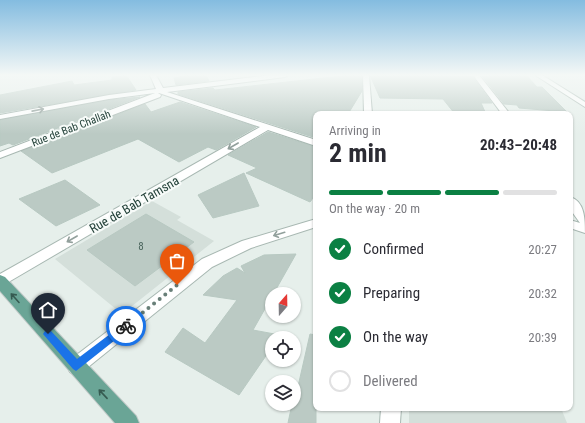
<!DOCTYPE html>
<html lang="en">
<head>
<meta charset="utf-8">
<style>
	:root { --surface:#fff; --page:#f2f2f3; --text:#2b2b33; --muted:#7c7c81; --line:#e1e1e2; --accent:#0b8043 }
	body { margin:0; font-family:"Roboto Condensed",sans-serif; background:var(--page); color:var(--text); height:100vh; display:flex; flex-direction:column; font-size:15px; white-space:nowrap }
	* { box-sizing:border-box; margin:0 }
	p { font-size:13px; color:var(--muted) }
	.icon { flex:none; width:22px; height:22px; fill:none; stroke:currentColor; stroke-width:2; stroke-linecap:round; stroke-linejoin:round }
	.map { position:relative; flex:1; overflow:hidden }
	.drawer { position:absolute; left:313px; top:111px; width:260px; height:300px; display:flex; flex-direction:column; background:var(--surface); border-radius:8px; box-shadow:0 1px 3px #0004 }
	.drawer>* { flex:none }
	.needle { width:26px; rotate:20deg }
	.buttons { position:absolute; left:265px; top:287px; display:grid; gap:8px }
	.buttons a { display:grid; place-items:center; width:36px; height:36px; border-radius:50%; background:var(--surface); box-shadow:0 1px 3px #0004; font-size:20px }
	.pin { position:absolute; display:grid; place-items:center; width:34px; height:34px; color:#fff; margin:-41px -17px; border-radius:50% 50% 50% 0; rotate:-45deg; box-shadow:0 0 4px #0007 }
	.pin .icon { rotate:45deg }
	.courier { position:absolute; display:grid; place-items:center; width:40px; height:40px; margin:-20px; border:3px solid #1a73e8; border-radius:50%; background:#fff; color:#222; box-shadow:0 1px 5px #0007 }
	.summary em { font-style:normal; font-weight:700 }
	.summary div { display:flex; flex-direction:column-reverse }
	.summary { display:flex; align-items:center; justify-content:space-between; height:68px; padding:0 16px }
	h1 { font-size:26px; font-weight:700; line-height:30px }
	.bar { display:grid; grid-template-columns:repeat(4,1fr); gap:6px 4px; align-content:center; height:48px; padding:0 16px }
	.bar i { height:5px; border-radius:3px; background:var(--line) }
	.bar .active { background:var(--accent) }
	.bar p { grid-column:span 4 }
	ol { padding:0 16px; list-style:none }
	li { display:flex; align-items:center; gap:12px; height:44px }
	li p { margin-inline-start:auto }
	li .icon { padding:4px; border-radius:50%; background:var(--accent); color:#fff; stroke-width:4 }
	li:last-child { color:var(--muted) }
	li i { width:22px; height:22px; border:2px solid var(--line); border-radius:50% }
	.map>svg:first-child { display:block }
</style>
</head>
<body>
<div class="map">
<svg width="585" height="423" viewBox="0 0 585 423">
	<rect width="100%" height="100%" fill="#e6efeb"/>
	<g fill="#d4dfda">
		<path d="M152,201L181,217L177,220L214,241L122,314L55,259Z"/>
		<path d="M409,408H561L567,423H409Z"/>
	</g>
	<g fill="#bbcac4" stroke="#b8c9c2">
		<path d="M126,75L136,90L0,113V95L72,81L74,85L112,80V77Z"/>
		<path d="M188,75H206L209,81L176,85L174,78Z"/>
		<path d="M350,75H362V91L348,114H316V138L178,94V92L213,88L215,90Z"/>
		<path d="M370,75L472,76L492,103H481L486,114H455L443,99L380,98Z"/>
		<path d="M488,75H526L537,87H542L567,112L519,108L517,105L504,104L482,76L489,77Z"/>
		<path d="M140,97L13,145L9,143L0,146V120L109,100Z"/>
		<path d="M180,102L256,127L216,150L208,147L179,162L138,139L52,173L21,151L145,104L151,112Z"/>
		<path d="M268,132L316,147V194L310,202L246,173L257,168L228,155Z"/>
		<path d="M244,173L259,206L213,218L198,195Z"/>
		<path d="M65,180L100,205L56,226L19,199Z"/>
		<path d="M146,214L194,242L135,286L87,250Z"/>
		<path d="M296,254L253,330L280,335L278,338H272V347L239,395L165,352L183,328L205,343L237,300L203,295L223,276L237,268L245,273L241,266L264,255Z"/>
		<path d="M310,334L316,335V423H288L292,404H294Z"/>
	</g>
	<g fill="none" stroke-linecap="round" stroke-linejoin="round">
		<defs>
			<g id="minor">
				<path d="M150,75H156L163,88L271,75H288L285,77L167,92L316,140V146L268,130L0,287V274L260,127L159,93H158L161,95L160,97L0,158V152L155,93L109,99L0,119V115L109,95L156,89Z"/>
				<path d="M363,75H369L372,114H364Z"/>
				<path d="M473,75H479L510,114H502Z"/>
				<path d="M535,75H542L585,102V107Z"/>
				<path d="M570,197C585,201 585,220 585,233L570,228V220L580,223L570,209Z"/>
				<path d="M316,219V227L251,248L212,267L82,372L76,375L70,372L67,366L70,360L202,259L242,241Z"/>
				<path d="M381,408H401L400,423H380Z"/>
			</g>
			<path id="major" d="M0,275L5,277L136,416L139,423H115L0,291Z"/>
		</defs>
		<use href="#minor" stroke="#a8b8b2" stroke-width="2"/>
		<use href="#major" stroke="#c2cac8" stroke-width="2"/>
		<use href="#minor" fill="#fff" fill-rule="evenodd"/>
		<use href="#major" fill="#6aa596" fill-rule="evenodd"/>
	</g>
	<defs><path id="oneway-shaft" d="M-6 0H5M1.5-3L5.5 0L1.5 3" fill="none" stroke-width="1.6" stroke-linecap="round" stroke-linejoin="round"/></defs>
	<g stroke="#92a09c">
		<use href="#oneway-shaft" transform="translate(38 110) rotate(-11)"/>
		<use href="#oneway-shaft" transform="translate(233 146) rotate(150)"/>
		<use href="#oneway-shaft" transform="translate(279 234) rotate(163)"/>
		<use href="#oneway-shaft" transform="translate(72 239) rotate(150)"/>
	</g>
	<g stroke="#365b51">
		<use href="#oneway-shaft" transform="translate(15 298) rotate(-132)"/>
		<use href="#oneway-shaft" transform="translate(103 394) rotate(-133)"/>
	</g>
	<linearGradient id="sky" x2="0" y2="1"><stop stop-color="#84bce0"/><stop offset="0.56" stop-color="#f4f8f6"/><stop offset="1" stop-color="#f4f8f6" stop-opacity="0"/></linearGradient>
	<rect width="585" height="134" fill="url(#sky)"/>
	<path fill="#1a73e8" d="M126,322L130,326L129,329L76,371L73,369L43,334L45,331H51L77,359Z"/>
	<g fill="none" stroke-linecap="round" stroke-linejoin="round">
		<path stroke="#687f78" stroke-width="4" stroke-dasharray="0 7.2" d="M126,326L177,285"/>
	</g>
	<g text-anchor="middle" stroke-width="4" stroke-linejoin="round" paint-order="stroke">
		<g font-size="11" fill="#24423a" stroke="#f7fbf9">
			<text transform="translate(71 128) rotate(-21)" y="4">Rue de Bab Challah</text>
		</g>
		<g font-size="11" fill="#4a645c">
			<text x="141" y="250">8</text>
		</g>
		<g font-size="13" fill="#24423a" stroke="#f7fbf9">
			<text transform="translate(134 204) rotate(-30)" y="5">Rue de Bab Tamsna</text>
		</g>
	</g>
</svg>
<div class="buttons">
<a><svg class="needle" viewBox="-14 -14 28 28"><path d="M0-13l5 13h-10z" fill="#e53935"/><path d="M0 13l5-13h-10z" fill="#7c7c81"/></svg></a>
<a><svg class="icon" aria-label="locate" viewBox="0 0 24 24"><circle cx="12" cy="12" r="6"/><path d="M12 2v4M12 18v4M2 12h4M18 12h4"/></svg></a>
<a><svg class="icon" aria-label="layers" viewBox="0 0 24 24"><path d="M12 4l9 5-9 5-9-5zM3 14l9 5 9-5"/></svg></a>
</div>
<div class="pin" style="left:177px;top:285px;background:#ea580c"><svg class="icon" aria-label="bag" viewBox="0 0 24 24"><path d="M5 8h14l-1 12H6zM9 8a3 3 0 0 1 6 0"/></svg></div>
<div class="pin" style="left:48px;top:334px;background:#1f2937"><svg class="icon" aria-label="home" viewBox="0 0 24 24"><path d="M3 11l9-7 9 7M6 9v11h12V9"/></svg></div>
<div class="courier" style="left:126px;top:326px"><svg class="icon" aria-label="bike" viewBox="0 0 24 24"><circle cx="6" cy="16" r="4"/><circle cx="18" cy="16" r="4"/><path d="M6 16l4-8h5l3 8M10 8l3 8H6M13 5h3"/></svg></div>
<section class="drawer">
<div class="summary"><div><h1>2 min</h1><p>Arriving in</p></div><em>20:43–20:48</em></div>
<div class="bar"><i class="active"></i><i class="active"></i><i class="active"></i><i></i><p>On the way · 20 m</p></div>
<ol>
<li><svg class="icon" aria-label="check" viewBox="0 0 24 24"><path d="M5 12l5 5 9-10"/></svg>Confirmed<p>20:27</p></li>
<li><svg class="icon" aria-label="check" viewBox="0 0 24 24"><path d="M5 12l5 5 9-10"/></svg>Preparing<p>20:32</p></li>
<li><svg class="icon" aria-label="check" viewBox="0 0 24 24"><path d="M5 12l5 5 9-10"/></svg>On the way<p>20:39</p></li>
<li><i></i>Delivered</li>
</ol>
</section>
</div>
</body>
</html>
